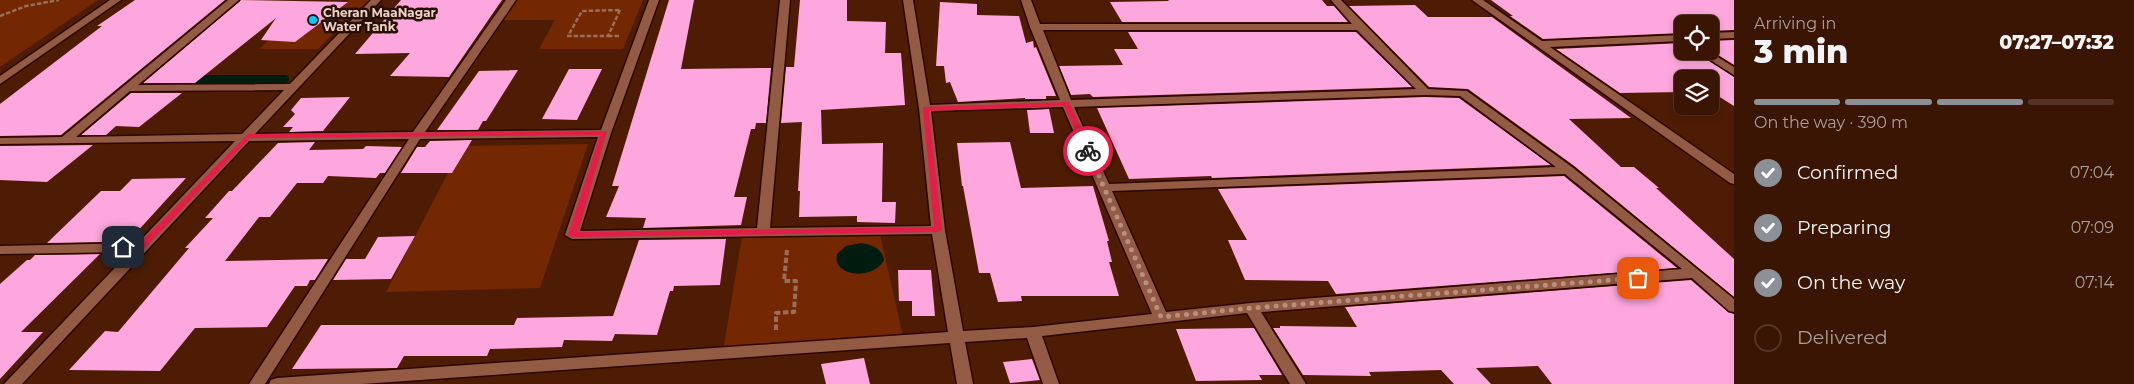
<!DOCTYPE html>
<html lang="en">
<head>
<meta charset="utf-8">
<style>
	:root { --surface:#3a1504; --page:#452213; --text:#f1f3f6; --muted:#ab9f9a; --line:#543426; --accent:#8c9099 }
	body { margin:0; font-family:Montserrat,sans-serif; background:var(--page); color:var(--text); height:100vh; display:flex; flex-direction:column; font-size:19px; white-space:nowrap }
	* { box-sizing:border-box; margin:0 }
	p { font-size:16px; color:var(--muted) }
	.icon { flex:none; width:28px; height:28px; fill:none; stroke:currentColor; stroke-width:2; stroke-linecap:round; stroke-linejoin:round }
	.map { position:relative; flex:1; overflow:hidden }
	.details { display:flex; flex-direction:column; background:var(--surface); width:400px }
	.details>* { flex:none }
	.tools { position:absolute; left:1674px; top:15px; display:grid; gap:10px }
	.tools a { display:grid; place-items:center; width:45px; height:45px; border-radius:8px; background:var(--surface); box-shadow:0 2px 8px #0003,0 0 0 1px var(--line); font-size:25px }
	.pin { position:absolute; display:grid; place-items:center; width:42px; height:42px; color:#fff; margin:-21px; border-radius:10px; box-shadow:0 2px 8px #0006 }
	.courier { position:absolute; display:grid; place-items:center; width:50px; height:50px; margin:-25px; border:4px solid #e11d48; border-radius:50%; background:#fff; color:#222; box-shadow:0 1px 6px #0007 }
	.head em { font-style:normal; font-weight:800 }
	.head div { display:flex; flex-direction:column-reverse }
	.head { display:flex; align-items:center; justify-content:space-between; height:85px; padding:0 20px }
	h1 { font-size:32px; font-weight:800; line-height:38px }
	.bar { display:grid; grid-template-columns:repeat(4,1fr); gap:8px 5px; align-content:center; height:60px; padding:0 20px }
	.bar i { height:6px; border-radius:4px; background:var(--line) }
	.bar .on { background:var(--accent) }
	.bar p { grid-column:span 4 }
	ol { padding:0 20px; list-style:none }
	li { display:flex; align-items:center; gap:15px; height:55px }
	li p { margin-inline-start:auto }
	li .icon { padding:5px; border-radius:50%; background:var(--accent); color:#fff; stroke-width:4 }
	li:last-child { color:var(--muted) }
	li i { width:28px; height:28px; border:2px solid var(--line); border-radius:50% }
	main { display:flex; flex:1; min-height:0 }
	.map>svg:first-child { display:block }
</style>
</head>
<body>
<main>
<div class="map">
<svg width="1734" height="384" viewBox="0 0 1734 384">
	<rect width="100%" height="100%" fill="#4e1c05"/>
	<g fill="#732801">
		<path d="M0,0H98L0,67Z"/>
		<path d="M349,0H374L349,26L340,27L318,49H259L295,16L313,9H340Z"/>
		<path d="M516,0H643L623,49H539L555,20H503Z"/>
		<path d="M588,144L540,288L386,292L462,146Z"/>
		<path d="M880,234L903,336L723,351L742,236Z"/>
	</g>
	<path fill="#001c0e" d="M861,243C872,245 882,248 884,260C874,280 832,278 837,254L846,246Z"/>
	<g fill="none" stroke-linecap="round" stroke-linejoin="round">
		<path stroke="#001c0e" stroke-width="8" d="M189,79H285"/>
	</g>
	<g fill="#fea7de">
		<path d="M135,0H225L61,135L0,136V104L102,26H97Z"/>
		<path d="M241,0L348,2L295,42L261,40L276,18L195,83H143Z"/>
		<path d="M401,0H502L449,77L390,76L410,53L355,54Z"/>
		<path d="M669,0H694L681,69L771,68L766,123H756L755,129H751L734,197H747L741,225L643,228L646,218L606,217L619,186H612Z"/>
		<path d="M800,0H847V21L886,22L885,53H901L905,105L821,110L822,144L883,143L882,202H896L895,223L857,222V216L799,217L800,191H798L802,122L781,123L786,67H794Z"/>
		<path d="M1168,0H1322L1327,6H1334L1348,22H1122L1110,2L1169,1Z"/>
		<path d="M1491,0H1734V30L1710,31V24H1682V33L1543,39L1510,16H1513Z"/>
		<path d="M940,2L977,4V15L1019,16L1026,43L1033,41L1034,48L1036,47L1056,96H1046V99H1025V98L958,102L950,82L946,83L944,66H936Z"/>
		<path d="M1415,5L1428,17H1492L1631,118L1569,119L1621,167H1634L1659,188H1656L1734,259V297L1573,165L1468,89L1429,87L1349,6Z"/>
		<path d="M1128,32H1356L1412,87L1093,97L1090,94L1071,95L1059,66L1123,65L1114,49H1138Z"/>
		<path d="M1734,40V65L1710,50V41Z"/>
		<path d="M1682,43V51H1694L1734,77V106L1710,91V79H1682V92L1620,93L1556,49Z"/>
		<path d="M569,69H602L577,120L542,119Z"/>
		<path d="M518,70L486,121H483L478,130H437L479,71Z"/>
		<path d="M131,93H182L139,127L116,126L106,135H81Z"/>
		<path d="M350,97L323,131L289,132L293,127H283L295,114L291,110L301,98Z"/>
		<path d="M1425,97L1459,98L1551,165L1212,178L1211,176L1129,179L1097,108Z"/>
		<path d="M1049,109L1054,133H1030L1027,110Z"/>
		<path d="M472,140L452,173H401L417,147H425L430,141Z"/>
		<path d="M315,142L309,150L363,149L366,146L402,147L385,173H380L376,178L328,176L323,183H297L270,217H259L225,261L328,259L315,280H310L307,286H295L267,327L195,328L160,371L69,370L105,331L118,332L189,248H185L213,218H205L229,191H232L278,143Z"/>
		<path d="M1010,142L1021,188L1093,186L1109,241H1107L1112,262H1109L1119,296H1021L1022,301L998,302L990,273H979L963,186H962L957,143Z"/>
		<path d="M93,145L47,182L0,180V146Z"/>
		<path d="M1564,176L1677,268L1336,294L1328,281L1245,280L1228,240H1247L1218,189Z"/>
		<path d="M186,178L135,234H121L113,242L47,243L101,191H120L132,179Z"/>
		<path d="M415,236L391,279L333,280L346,259H365L378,237Z"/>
		<path d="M726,239L720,285L674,286L673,291H670L657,335L615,334L612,341L564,340L562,347L490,349L487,356H404L397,368L292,369L321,325H514L517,318L613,316L639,240Z"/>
		<path d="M100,254L21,332H43L0,379V284L27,260H30L35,255Z"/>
		<path d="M898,270H931L935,316H912V301H899Z"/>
		<path d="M1691,280L1728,312L1734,314V384H1552L1538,366L1476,368L1491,384H1454L1441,370L1369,372L1371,376L1303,375L1273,328H1280V326L1357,327L1345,307Z"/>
		<path d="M1254,328L1282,375H1259L1262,380L1196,381L1176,329Z"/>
		<path d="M864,358L870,384H826L821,364Z"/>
		<path d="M1032,359L1040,380L1010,383L1003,362Z"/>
	</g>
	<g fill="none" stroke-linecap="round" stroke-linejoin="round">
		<defs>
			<g id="street">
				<path d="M110,0H121L0,84V76Z"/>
				<path d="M228,0H239L138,85L290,84L371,0H381L255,134L413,132L506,0H516L425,132L601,130L649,0H659L611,133L580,231L757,228L780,0H790L770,228L931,226L919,108L903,0H913L930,105L1060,100L1030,27L1021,0H1031L1040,24H1352L1331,0H1341L1428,89L1467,91L1572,167L1734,299V312L1729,311L1692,278L1261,312L1306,384H1290L1247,313L1042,336L1059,384H1043L1027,338L965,342L973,384H957L950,343L362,384H269L271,380L277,378L948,332L932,234L572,239L565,235L598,137L420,139L265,384H249L409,139L249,141L22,384H4L130,252L0,254V246L138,243L235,141L0,144V138L62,137ZM1043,30H1357L1416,89L1071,100ZM284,90L242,134L76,137L130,91ZM1425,95L1460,96L1556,167L1109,184L1074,107ZM1063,107L1152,314L1033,327L963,331L945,230L931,111ZM1565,174L1682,269L1251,303L1166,312L1112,191Z"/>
				<path d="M1472,0H1483L1542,41L1682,35V41L1550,47L1734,174V184L1730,183Z"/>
				<path d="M1734,32V38L1710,39V33Z"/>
				<path d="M1696,51H1708L1734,67V75Z"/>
			</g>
		</defs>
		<use href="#street" stroke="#2d0700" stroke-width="3"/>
		<g stroke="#996e5c" stroke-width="2.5" stroke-dasharray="4.5 2" stroke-linecap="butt">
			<path d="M620,10L608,36H568L582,11Z"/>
			<path d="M0,16L26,6L59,0"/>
			<path d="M608,36H620"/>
		</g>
		<path stroke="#996e5c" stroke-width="4" stroke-dasharray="5.5 2.5" stroke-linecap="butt" d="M776,330V313L794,312L796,281H784L787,250"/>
		<use href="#street" fill="#935a44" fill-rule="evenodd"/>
	</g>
	<path fill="#e11d48" d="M1069,102L1092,151L1091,153L1084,151L1064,106L929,111L942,230L938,232L572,237L568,235L600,135L250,138L144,249L123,250L119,247L123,244H139L248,134L607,131L578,232L934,227L923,107Z"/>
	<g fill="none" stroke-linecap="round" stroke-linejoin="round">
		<path stroke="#b89080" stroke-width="5" stroke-dasharray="0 9" d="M1088,151L1161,317L1251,308L1638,278"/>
	</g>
	<circle fill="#00cbf9" stroke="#250f06" stroke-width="2" cx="313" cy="20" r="5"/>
	<g text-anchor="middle" stroke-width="5" stroke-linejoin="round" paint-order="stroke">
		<g font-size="12" font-weight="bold" fill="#f1cfc3" stroke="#250f06" text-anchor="start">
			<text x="323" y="17">Cheran MaaNagar<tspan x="323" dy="14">Water Tank</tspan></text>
		</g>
	</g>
</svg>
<div class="tools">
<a><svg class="icon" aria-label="locate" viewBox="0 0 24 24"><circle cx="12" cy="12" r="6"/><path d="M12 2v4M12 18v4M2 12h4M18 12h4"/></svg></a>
<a><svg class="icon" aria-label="layers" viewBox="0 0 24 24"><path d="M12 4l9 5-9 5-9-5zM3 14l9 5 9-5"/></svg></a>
</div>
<div class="pin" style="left:1638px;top:278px;background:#ea580c"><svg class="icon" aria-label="bag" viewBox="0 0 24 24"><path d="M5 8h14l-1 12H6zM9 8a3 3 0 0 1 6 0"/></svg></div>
<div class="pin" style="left:123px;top:247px;background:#1f2937"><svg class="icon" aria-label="home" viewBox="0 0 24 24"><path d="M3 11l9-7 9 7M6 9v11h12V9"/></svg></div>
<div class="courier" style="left:1088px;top:151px"><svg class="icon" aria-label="bike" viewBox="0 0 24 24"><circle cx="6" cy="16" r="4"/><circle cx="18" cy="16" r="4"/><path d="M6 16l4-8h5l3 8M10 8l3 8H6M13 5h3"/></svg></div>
</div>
<section class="details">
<div class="head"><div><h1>3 min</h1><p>Arriving in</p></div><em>07:27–07:32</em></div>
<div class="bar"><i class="on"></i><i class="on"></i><i class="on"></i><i></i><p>On the way · 390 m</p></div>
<ol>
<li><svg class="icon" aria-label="check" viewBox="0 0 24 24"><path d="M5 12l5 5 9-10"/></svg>Confirmed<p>07:04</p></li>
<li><svg class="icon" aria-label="check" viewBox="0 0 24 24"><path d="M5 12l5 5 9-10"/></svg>Preparing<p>07:09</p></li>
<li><svg class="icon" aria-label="check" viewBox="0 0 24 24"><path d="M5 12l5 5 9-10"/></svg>On the way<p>07:14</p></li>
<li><i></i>Delivered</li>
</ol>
</section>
</main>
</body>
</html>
